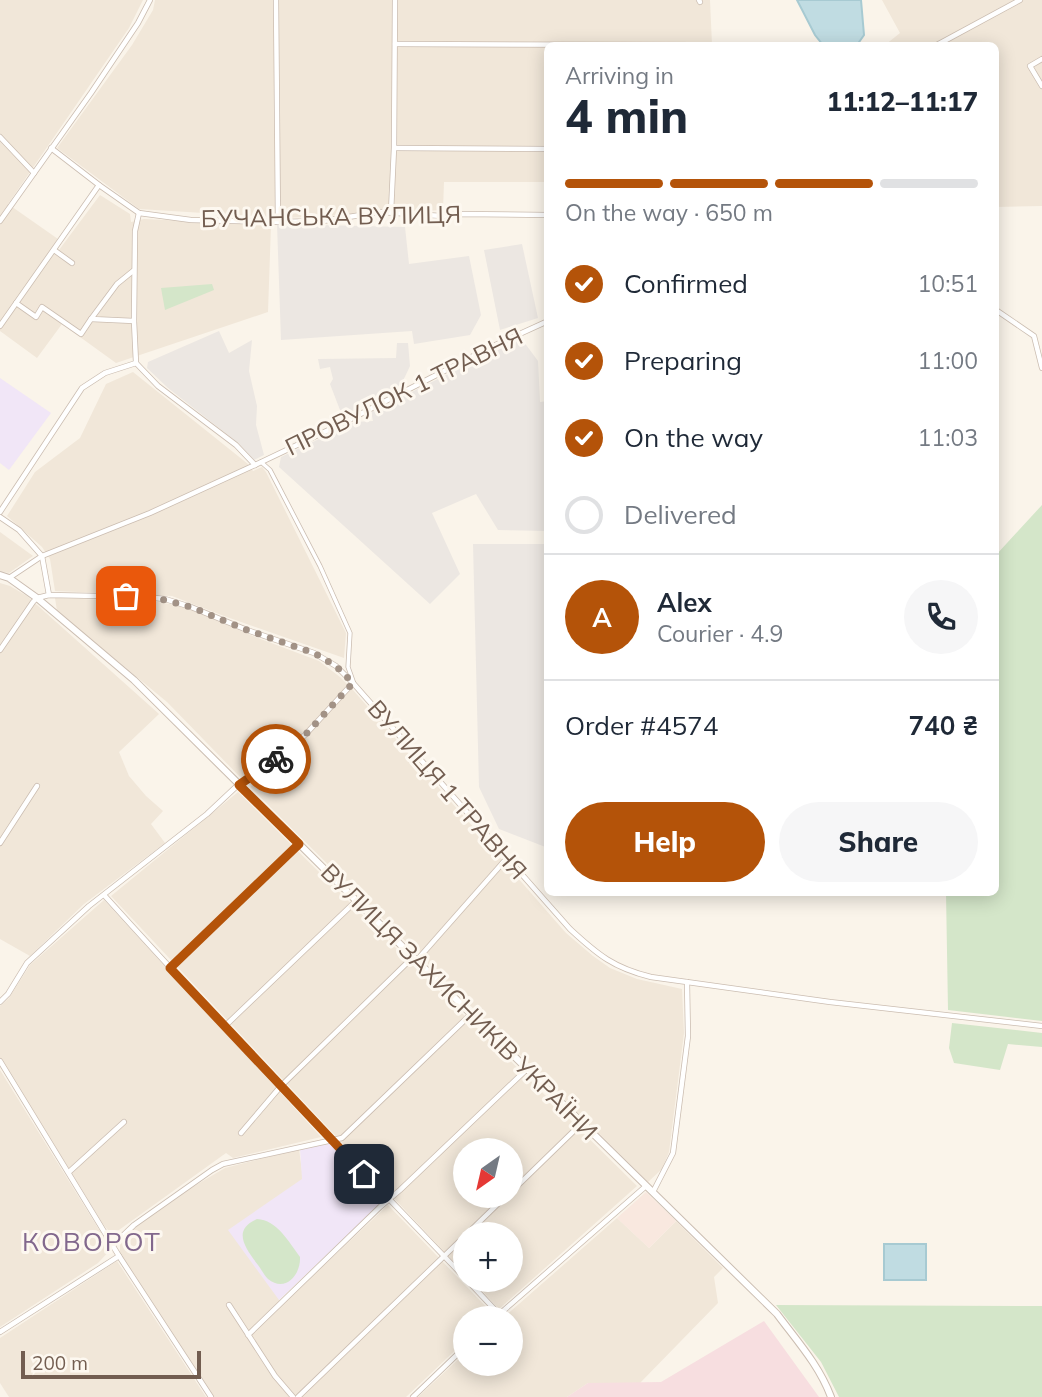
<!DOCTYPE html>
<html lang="en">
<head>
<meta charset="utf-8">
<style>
	:root { --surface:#fff; --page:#f6f6f7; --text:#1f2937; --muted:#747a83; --line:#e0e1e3; --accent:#b45309 }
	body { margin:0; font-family:Mulish,sans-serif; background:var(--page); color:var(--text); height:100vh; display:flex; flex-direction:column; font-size:26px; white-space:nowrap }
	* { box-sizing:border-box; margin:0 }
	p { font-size:23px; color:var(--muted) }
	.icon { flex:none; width:38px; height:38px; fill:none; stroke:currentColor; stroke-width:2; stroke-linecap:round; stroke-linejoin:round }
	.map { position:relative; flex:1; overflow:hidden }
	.sheet { position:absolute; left:544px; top:42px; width:455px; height:854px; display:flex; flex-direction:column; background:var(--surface); border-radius:10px; box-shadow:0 4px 18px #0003 }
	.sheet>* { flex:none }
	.needle { width:46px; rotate:214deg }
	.controls { position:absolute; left:453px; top:1138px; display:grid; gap:14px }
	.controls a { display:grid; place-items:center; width:70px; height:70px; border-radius:50%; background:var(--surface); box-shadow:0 4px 18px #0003; font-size:35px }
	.scale { position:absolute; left:21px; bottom:18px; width:180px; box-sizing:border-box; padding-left:7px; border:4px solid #725d50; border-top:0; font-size:19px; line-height:24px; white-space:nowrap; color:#725d50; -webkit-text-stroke:5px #fdf8f0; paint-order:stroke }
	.pin { position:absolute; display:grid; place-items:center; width:60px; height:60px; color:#fff; margin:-30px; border-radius:14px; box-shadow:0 4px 10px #0006 }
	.courier { position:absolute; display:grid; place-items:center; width:70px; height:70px; margin:-35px; border:5px solid #b45309; border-radius:50%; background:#fff; color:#222; box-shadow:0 2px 9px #0007 }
	.overview em { font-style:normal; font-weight:800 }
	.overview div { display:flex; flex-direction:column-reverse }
	.overview { display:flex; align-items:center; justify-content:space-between; height:119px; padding:0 21px }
	h1 { font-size:46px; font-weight:800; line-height:52px }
	.bar { display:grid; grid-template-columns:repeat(4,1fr); gap:10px 7px; align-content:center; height:84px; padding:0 21px }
	.bar i { height:9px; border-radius:5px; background:var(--line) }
	.bar .selected { background:var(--accent) }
	.bar p { grid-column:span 4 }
	.line { display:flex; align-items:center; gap:18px; padding:0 21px; border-top:2px solid var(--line) }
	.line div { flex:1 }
	.round { display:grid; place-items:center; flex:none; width:74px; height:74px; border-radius:37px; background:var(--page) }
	ol { padding:0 21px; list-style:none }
	li { display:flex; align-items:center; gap:21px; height:77px }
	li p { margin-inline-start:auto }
	li .icon { padding:7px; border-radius:50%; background:var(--accent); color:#fff; stroke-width:4 }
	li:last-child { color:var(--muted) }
	li i { width:38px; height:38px; border:4px solid var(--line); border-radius:50% }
	.primary-button { display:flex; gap:14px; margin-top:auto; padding:14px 21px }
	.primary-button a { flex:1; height:80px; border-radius:42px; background:var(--accent); color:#fff; font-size:28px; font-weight:800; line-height:80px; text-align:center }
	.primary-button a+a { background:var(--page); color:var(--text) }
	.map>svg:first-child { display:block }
</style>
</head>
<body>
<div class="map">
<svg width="1042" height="1397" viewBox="0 0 1042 1397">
	<rect width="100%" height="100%" fill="#faf4ea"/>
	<g fill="#f1e7d9" fill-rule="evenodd">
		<path d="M0,0H143L129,28L8,204L58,239L53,246L59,250L100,195L130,214L131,222L144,219L271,225L268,312L116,363L62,324L37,358L0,331Z"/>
		<path d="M155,0H710L712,45L548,46V182H444L443,210L285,218L139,209L57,148L132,45L153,10Z"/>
		<path d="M882,0H1042V206L996,207V46L885,45L900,33Z"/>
		<path d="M133,372L248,464L253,471L262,467L266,472L346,633L344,658L224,616L172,596L55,591L50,559L42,547L7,516L35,472L80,438L106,384Z"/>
		<path d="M0,532L33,556L9,573L0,571Z"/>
		<path d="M0,583L10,586L27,596L159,714L119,752L129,776L146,796L163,811L151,824L165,843L84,904L30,956L0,939Z"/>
		<path d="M55,598L158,602L181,606L258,638L319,661L340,677L353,690L566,933L593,956L610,968L637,979L682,989L684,1033L669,1152L662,1169L648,1182L250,787L298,746L294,741L242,779L167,702L57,611Z"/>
		<path d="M238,792L637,1186L499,1309L471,1279H511V1234H466L465,1274L111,896ZM466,1150H511V1195H466Z"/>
		<path d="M104,900L321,1137L233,1158L226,1153L112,1235L103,1224L0,1057V1006L9,998L30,965Z"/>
		<path d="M0,1070L111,1249L98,1263L0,1327Z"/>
		<path d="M299,1149L303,1179L279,1300L282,1305L388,1205L493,1314L490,1318H466L465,1341L406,1397H214L120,1253V1242L136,1226L184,1192L225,1168Z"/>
		<path d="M617,1218L649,1248L676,1221L723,1268L714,1277L718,1303L640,1383H588L567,1397H418L465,1353L466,1363H511V1318H503Z"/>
		<path d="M117,1261L206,1397H9L0,1383V1338Z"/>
	</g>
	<path fill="#f9e8df" d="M646,1192L676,1221L649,1248L617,1218Z"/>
	<g fill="#ece7e2">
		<path d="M277,224L405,227L409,264L469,256L481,315L470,335L414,344L412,331L281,340Z"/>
		<path d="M522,244L538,318L500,330L484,250Z"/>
		<path d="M219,331L229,353L252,340L249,371L257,406L256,425L264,455L254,460L238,443L168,388L147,368L148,362Z"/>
		<path d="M521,338L538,361L540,402L548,401V531L498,530L476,494L432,513L460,574L430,604L279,467L281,457L355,422L373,421L371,412Z"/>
		<path d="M397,343H408L410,366L402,383L390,392L347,414L340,410L330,384L333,379L330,367L320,369L318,359L396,358Z"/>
		<path d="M473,544H548V848L499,829L479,787Z"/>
	</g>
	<g fill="#f1e6f7">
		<path d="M0,378L51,413L9,470L0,463Z"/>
		<path d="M330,1144L381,1197L380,1204L279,1300L228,1230L302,1179L300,1149Z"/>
	</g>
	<path fill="#f7dee0" d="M764,1321L819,1397H567L588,1383L661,1382Z"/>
	<g fill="#d4e6c9">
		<path d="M212,284L214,290L165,310L161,288Z"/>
		<path d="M1042,505V1021L948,1010L946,893L996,892V555Z"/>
		<path d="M952,1023L1042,1033V1047L1008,1044L1000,1070L954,1063L949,1048Z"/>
		<path d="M257,1219C277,1220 289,1242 300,1257C301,1275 285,1293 268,1279C264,1275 261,1269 258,1265C246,1249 231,1230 257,1219Z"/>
		<path d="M776,1305L1042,1306V1397H839L821,1362Z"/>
	</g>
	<g fill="#c0dce2" stroke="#a7cad2" stroke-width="2">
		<path d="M797,0H861L864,35L857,45H823L815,35Z"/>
		<rect x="884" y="1244" width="42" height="36"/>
	</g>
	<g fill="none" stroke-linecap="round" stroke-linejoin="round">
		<defs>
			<path id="pedestrian" d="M261,462L270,470L320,566L350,633L348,667L353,681"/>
			<g id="minor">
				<path d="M276,0L278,222"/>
				<path d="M699,0L700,2"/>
				<path d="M395,44L696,45"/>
				<path d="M935,46L1020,0"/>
				<path d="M1042,59L1030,66L1042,86"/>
				<path d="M0,137L34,173"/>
				<path d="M51,148L99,185L139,213L191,220L278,222L323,221L380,212L442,216L459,214L548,215"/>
				<path d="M395,148L548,149"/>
				<path d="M391,212L394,148L395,0"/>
				<path d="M139,213L135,231L134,321L136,363L158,386L236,445L255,465"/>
				<path d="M0,221L91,93L138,23L150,0"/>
				<path d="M54,250L72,263"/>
				<path d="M133,271L117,284L91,319L134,321"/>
				<path d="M16,303L36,317L42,307L81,334L91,319"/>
				<path d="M996,310L1034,336L1042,368"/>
				<path d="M0,326L99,185"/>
				<path d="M0,512L82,388L105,373L136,363"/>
				<path d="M0,517L19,530L42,556L49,595"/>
				<path d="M9,578L42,556L150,513L255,465L339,425L489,348L548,321"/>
				<path d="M0,650L33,602L37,598L49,595L145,597L165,599L191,607L247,630L314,653L336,666L353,683L570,929C598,955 614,968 651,977L830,1002L1042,1026"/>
				<path d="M0,843L37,786"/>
				<path d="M104,895C222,1026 344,1152 466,1279"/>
				<path d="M417,960L507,858"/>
				<path d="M170,968L299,844"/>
				<path d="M0,1002L8,994L27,963L89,906L207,814L239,784L267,766L305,735L353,683"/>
				<path d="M225,1026L356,901"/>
				<path d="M0,1061L119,1256L211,1397"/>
				<path d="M241,1133L281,1086L413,957"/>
				<path d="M69,1172L124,1122"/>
				<path d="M511,1192L582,1123"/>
				<path d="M467,1234L507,1195"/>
				<path d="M113,1245L134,1225L212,1170L223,1164L342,1138L471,1014"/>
				<path d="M466,1279L499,1314"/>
				<path d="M229,1305L275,1376L293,1397"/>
				<path d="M495,1318L646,1186L653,1192L673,1153L688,1036L687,982"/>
				<path d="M0,1332L119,1256"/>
				<path d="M248,1335L380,1207L400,1190L527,1069"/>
				<path d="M298,1397L466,1235"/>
				<path d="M413,1397L466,1346"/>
			</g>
			<path id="tertiary" d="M0,575L9,578L37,598L134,680L413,957L777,1314C797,1341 819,1365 831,1397"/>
		</defs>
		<use href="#pedestrian" stroke="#cbbdb1" stroke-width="5"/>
		<use href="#minor" stroke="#cbbdb1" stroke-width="6"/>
		<use href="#tertiary" stroke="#cbbdb1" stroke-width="8"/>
		<use href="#pedestrian" stroke="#fff" stroke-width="3.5"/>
		<use href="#minor" stroke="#fff" stroke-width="4.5"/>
		<use href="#tertiary" stroke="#fff" stroke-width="6"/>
	</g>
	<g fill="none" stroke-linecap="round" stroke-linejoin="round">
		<path stroke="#a29286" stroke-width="7" stroke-dasharray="0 12.6" d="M126,596L165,600L191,607L247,630L314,653L336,666L353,683L305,735L276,759"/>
		<path stroke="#b45309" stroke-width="9" d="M276,759L239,785L299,844L170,968L364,1174"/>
	</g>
	<g text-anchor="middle" stroke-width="6" stroke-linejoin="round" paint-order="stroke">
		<g font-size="24" fill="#725d50" stroke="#fdf8f0">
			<text transform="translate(331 217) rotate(-1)" y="8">БУЧАНСЬКА ВУЛИЦЯ</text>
			<text transform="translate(404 392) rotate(-26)" y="8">ПРОВУЛОК 1 ТРАВНЯ</text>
			<text transform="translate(447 790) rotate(49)" y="8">ВУЛИЦЯ 1 ТРАВНЯ</text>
			<text transform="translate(459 1002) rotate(45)" y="8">ВУЛИЦЯ ЗАХИСНИКІВ УКРАЇНИ</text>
		</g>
		<g font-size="26" letter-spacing="2" fill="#82688d" stroke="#fdf8f0">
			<text x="92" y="1251">КОВОРОТ</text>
		</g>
	</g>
</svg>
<div class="controls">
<a><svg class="needle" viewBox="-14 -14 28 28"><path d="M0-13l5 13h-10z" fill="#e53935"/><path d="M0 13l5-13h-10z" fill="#747a83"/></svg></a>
<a>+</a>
<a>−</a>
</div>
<div class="scale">200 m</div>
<div class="pin" style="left:126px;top:596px;background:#ea580c"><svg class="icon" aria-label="bag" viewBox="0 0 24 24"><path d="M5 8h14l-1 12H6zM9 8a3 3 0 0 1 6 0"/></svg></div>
<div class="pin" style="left:364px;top:1174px;background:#1f2937"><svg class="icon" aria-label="home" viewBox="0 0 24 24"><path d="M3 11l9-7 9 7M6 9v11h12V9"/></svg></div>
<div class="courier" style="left:276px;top:759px"><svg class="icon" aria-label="bike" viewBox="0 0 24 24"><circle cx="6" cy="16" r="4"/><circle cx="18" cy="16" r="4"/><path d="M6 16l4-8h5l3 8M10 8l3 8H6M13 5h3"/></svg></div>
<section class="sheet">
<div class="overview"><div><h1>4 min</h1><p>Arriving in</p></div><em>11:12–11:17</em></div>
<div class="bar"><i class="selected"></i><i class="selected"></i><i class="selected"></i><i></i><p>On the way · 650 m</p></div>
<ol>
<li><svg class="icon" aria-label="check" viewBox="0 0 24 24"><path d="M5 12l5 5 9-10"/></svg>Confirmed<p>10:51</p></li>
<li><svg class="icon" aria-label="check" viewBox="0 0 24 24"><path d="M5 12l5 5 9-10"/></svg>Preparing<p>11:00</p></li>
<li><svg class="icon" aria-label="check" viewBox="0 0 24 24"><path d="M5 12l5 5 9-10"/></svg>On the way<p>11:03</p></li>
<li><i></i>Delivered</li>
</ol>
<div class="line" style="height:126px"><b class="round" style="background:var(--accent);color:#fff">A</b><div><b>Alex</b><p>Courier · 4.9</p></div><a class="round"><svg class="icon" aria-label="phone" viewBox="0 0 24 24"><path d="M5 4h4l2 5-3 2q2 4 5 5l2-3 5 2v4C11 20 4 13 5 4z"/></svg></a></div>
<div class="line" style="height:91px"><div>Order #4574</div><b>740 ₴</b></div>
<div class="primary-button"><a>Help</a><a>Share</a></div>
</section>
</div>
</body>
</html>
